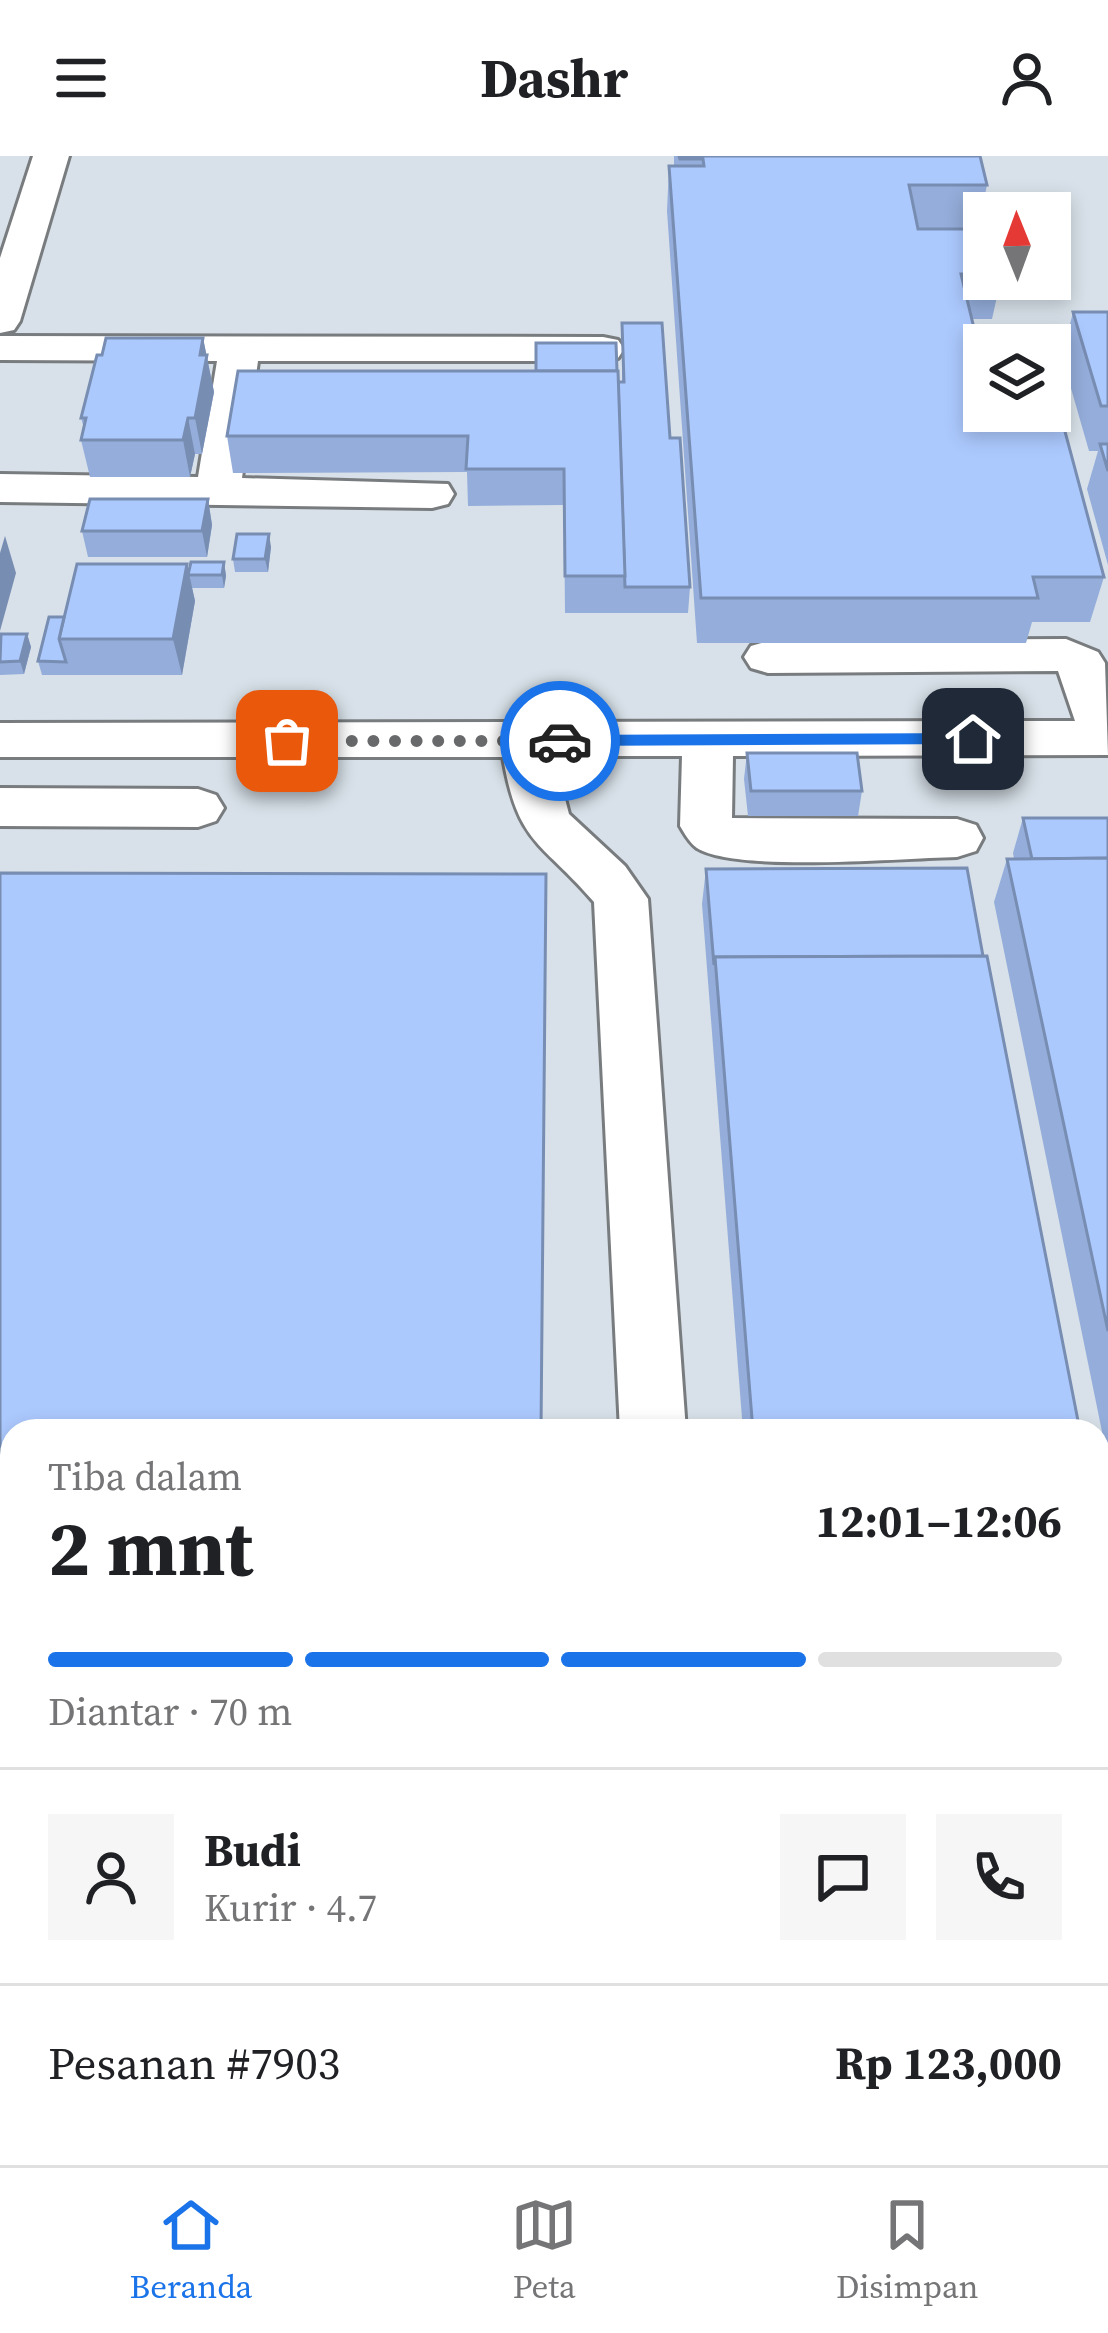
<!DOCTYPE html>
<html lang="id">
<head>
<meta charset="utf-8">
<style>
	:root { --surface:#fff; --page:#f6f6f6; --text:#202124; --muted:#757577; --line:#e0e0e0; --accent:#1a73e8 }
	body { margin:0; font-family:"Source Serif 4",serif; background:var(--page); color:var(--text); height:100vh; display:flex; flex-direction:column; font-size:45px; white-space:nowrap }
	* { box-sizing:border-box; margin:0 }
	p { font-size:39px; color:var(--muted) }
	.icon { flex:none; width:66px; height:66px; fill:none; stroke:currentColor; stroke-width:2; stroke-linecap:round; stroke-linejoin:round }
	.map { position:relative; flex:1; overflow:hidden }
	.sheet { position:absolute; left:0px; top:1263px; width:1110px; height:747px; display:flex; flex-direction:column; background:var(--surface); border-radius:36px 36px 0 0; box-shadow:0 6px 18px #0003 }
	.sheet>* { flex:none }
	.needle { width:78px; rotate:359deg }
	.tools { position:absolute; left:963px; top:36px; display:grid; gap:24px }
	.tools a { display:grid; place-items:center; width:108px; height:108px; border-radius:0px; background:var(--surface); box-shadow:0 6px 18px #0003; font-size:60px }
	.pin { position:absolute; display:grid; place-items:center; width:102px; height:102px; color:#fff; margin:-51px; border-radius:24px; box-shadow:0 6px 18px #0006 }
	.courier { position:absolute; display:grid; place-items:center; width:120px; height:120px; margin:-60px; border:9px solid #1a73e8; border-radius:50%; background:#fff; color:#222; box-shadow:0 3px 15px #0007 }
	.summary em { font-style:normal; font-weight:700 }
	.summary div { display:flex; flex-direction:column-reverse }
	.summary { display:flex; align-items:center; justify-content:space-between; height:204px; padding:0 48px }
	h1 { font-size:78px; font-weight:700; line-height:90px }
	.bar { display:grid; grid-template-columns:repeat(4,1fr); gap:18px 12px; align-content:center; height:144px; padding:0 48px }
	.bar i { height:15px; border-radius:9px; background:var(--line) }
	.bar .selected { background:var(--accent) }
	.bar p { grid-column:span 4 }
	.line { display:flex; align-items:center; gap:30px; padding:0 48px; border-top:3px solid var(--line) }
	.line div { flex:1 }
	.round { display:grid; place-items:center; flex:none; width:126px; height:126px; border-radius:0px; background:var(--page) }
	header { display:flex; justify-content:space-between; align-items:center; height:156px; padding:0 48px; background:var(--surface); font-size:54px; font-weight:700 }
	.dock { display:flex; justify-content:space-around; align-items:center; height:168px; border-top:3px solid var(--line); background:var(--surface); font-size:33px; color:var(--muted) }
	.dock a { display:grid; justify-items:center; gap:6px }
	.dock .selected { color:var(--accent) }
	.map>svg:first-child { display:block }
</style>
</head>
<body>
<header><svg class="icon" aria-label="menu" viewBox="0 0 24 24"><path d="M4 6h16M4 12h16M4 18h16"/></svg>Dashr<svg class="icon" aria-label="person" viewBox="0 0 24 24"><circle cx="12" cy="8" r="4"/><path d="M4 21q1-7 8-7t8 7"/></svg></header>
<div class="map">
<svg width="1108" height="2009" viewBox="0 0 1108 2009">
	<rect width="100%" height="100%" fill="#e7eaec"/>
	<path fill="#d8e1e9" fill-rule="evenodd" d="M0,0H1108V2009H0ZM984,57H1050V123H984ZM984,189H1050V255H984ZM12,1275H1098V1998H12Z"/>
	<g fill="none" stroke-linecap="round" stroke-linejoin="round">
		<defs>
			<g id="minor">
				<path d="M33,0H69L20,165L14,174L0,177V102Z"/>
				<path d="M0,180L603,181L618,184L624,193L618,202L603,205H258L242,322L448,328L454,338L448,348L432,352L0,346V318L198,321L217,205L0,204Z"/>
				<path d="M1066,483L1098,496L1105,507L1108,599L733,600L732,662L957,663L976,669L983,682L976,695L957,701C904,702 737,717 697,692C689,686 685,678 680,670L682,600H554L569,658L625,710L648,743L686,1275H620L594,746C542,685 518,690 503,601H0V567L1075,565L1058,515L768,517L751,512L744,501L751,490L768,485Z"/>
				<path d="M0,632L198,633L216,639L224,652L216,665L198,671L0,670Z"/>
				<path d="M1108,1427V1495L1098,1496V1428Z"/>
				<rect x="631" y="1998" width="84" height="11"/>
				<path d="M819,1998H903L904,2009H820Z"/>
			</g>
		</defs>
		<use href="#minor" stroke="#797c7e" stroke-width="6"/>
		<use href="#minor" fill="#fff" fill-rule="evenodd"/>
	</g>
	<g fill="#94adda">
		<path d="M674,0H980L987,29L978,73H984V123H1001L992,163H972L997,268L1104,421L1090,466H1032L1026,487H697L667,55L669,10H674Z"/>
		<path d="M1073,156H1108V409L1087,333L1098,295H1089L1062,201Z"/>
		<path d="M622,167L670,282L690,431L688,457H565L564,349L468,350L467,316L233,317L227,280L622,226Z"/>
		<path d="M203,182L214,236L202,298H195L190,321H90L81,284L84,272L81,262Z"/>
		<path d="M208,343L212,369L207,401H88L82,375Z"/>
		<path d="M271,391L268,416H235L233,403Z"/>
		<path d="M224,406L226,420L224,432H192L195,445L182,519H42L38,505L64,461L187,408L189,416Z"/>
		<path d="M27,478L31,491L24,518L0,519V482Z"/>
		<path d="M747,597L862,635L858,660H748L744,623Z"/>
		<path d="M1023,662H1108V1305L994,746L1007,703H1014L1013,697Z"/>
		<path d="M706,713L983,800L1080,1275H743L702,748Z"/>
		<path d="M943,1998H1098L1108,2009H944Z"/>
	</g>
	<g fill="#788db2">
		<path d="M203,182L214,236L202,298L195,262L200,199Z"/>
		<path d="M188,262L195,298L190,321L183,284Z"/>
		<path d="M208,343L212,369L207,401L202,375Z"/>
		<path d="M269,378L271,391L268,416L265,403Z"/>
		<path d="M5,380L16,417L0,475V397Z"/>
		<path d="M224,406L226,420L224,432L222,419Z"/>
		<path d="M187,408L195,445L182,519L173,483Z"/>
		<path d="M27,478L31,491L24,518L20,505Z"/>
	</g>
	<g fill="#acc9fe" stroke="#788db2" stroke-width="3">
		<path d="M679,0H980L987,29H909L918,73H984V118H961L984,214V255H994L997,268H1063L1104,421H1033L1038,442H701L669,10H704L703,3H680Z"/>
		<path d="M1073,156H1108V250H1101Z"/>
		<path d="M622,167H662L670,282H680L690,431H625L618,226H624Z"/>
		<path d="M106,182H203L200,199H207L195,262H188L183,284H81L86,262H81L97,199H102Z"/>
		<path d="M536,187H616L617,215H536Z"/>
		<path d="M238,215H618L625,420H565L564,313H466L468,280H227Z"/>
		<path d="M1100,288H1108V315Z"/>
		<path d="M90,343H208L202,375H82Z"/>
		<path d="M237,378H269L265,403H233Z"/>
		<path d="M191,406H224L222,419H188Z"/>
		<path d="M77,408H187L173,483H59Z"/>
		<path d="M49,461H64L59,483L66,506L38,505Z"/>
		<path d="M1,478H27L20,505L0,506Z"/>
		<path d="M747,597H857L862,635H751Z"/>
		<path d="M1023,662H1108V702L1032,703Z"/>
		<path d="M1108,702V1175L1007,703Z"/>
		<path d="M967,712L983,800L715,801L714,809L706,713Z"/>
		<path d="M0,717L546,718L541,1275H12V1998H535L534,2009H0Z"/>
		<path d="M987,800L1080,1275H753L715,801Z"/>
		<path d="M1098,1466H1108V2009H963L962,1998H1098Z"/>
	</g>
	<path fill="#1a73e8" d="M973,577L981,583L973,588L560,590L551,585L560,579Z"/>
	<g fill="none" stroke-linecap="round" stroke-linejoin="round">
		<path stroke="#68696b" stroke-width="12" stroke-dasharray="0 21.6" d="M287,585H560"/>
	</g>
</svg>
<div class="tools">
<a><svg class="needle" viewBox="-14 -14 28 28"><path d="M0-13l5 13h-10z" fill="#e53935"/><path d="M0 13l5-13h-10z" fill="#757577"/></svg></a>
<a><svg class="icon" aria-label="layers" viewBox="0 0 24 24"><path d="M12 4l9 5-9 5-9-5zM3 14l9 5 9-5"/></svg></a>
</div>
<div class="pin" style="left:287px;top:585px;background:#ea580c"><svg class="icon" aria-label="bag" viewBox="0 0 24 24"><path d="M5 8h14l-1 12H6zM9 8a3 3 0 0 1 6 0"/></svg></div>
<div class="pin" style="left:973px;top:583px;background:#1f2937"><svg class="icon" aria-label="home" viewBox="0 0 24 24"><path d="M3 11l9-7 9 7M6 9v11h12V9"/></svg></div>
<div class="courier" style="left:560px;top:585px"><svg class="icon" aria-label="car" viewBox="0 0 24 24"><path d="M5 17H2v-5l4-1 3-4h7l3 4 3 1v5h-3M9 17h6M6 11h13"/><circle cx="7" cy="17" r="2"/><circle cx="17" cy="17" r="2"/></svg></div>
<section class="sheet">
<div class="summary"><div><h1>2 mnt</h1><p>Tiba dalam</p></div><em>12:01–12:06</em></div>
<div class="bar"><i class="selected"></i><i class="selected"></i><i class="selected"></i><i></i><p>Diantar · 70 m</p></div>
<div class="line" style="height:216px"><a class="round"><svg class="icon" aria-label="person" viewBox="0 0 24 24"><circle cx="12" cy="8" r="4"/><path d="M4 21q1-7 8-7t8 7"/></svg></a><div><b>Budi</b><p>Kurir · 4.7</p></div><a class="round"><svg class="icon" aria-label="chat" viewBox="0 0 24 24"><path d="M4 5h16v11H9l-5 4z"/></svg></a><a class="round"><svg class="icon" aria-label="phone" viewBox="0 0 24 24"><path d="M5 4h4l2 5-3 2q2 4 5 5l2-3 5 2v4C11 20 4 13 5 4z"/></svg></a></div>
<div class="line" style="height:156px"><div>Pesanan #7903</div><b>Rp 123,000</b></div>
</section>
</div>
<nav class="dock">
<a class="selected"><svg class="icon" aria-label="home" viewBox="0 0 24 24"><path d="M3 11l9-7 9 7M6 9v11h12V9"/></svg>Beranda</a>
<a><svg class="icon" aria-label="map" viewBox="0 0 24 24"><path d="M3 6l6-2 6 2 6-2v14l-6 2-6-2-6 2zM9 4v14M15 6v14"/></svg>Peta</a>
<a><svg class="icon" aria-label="saved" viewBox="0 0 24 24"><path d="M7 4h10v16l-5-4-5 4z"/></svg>Disimpan</a>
</nav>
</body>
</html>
